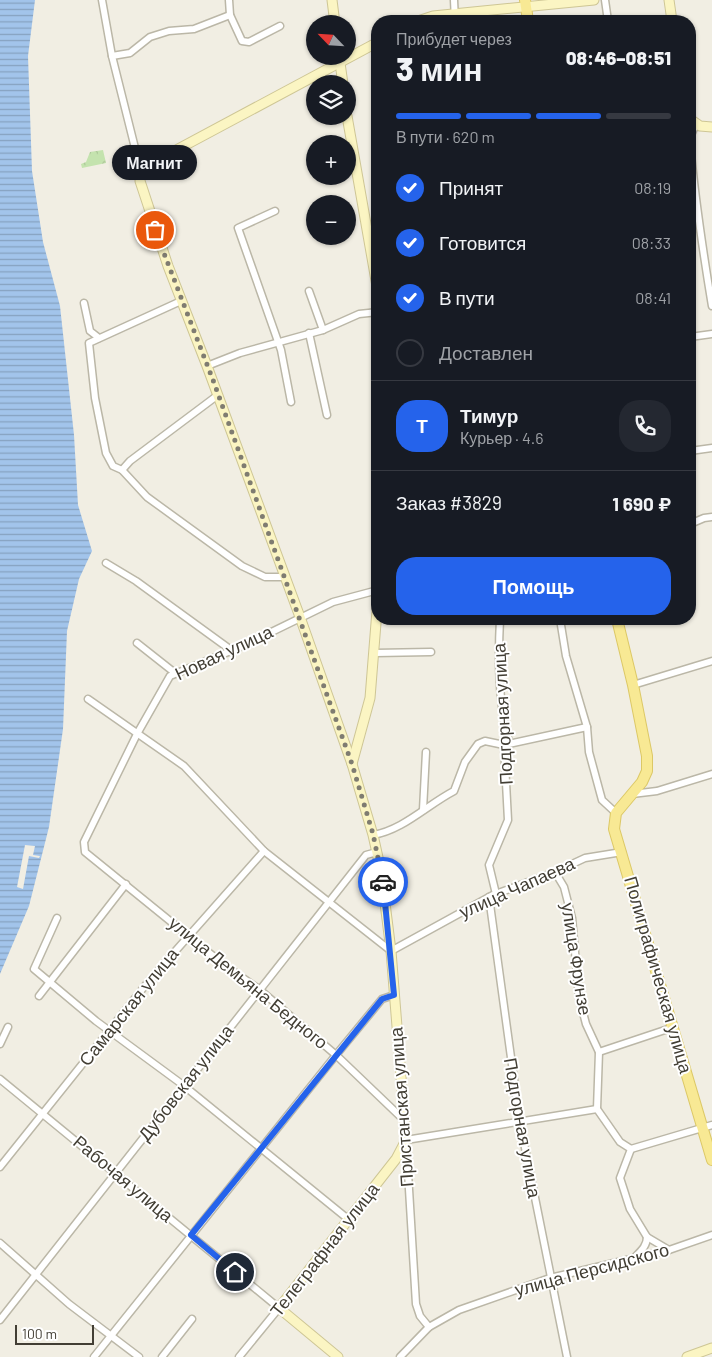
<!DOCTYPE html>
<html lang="ru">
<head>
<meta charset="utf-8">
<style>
	:root { --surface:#171b24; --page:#242831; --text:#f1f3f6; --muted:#9ea1a6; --line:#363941; --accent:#2563eb }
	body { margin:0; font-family:Barlow,sans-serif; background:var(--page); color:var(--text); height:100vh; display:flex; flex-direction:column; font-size:19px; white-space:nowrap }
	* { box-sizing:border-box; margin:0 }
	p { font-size:16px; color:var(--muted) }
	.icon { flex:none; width:28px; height:28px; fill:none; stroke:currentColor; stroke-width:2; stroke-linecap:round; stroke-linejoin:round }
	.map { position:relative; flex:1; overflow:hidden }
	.panel { position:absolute; left:371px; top:15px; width:325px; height:610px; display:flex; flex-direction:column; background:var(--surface); border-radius:20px; box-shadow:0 1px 4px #0004 }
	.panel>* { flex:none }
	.needle { width:32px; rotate:295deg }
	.buttons { position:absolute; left:306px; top:15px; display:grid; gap:10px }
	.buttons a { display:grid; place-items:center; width:50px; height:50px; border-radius:50%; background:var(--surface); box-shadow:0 1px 4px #0004; font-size:25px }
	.scale { position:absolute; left:15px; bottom:12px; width:79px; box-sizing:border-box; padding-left:5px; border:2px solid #423e34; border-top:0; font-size:14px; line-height:18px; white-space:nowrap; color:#423e34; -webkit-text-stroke:4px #fff; paint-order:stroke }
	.pin { position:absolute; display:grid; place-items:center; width:42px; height:42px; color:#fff; margin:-21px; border:2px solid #fff; border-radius:50%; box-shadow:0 1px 5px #0007 }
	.courier { position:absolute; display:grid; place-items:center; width:50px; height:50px; margin:-25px; border:4px solid #2563eb; border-radius:50%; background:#fff; color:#222; box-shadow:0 1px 6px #0007 }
	.bubble { position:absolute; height:35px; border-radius:18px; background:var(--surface); box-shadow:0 1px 4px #0004; font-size:16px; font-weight:800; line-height:35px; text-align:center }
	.headline em { font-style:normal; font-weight:800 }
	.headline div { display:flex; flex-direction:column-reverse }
	.headline { display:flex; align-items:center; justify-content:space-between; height:85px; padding:0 25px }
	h1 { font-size:32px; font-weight:800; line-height:38px }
	.bar { display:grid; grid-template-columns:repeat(4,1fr); gap:8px 5px; align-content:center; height:60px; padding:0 25px }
	.bar i { height:6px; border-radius:4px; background:var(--line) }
	.bar .selected { background:var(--accent) }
	.bar p { grid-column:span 4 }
	.line { display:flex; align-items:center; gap:12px; padding:0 25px; border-top:1px solid var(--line) }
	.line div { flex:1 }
	.round { display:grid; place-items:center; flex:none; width:52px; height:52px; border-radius:20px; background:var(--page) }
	ol { padding:0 25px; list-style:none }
	li { display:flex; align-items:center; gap:15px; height:55px }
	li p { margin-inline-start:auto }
	li .icon { padding:5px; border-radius:50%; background:var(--accent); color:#fff; stroke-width:4 }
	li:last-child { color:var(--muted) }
	li i { width:28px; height:28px; border:2px solid var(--line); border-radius:50% }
	.button { display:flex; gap:10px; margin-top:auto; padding:10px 25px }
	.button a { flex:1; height:58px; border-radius:20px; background:var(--accent); color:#fff; font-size:20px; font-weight:800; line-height:58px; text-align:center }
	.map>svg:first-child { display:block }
</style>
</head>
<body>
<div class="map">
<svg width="712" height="1357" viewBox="0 0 712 1357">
	<defs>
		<pattern id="park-crowns" width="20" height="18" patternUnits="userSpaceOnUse" patternTransform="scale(1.25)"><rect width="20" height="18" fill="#c4e3ae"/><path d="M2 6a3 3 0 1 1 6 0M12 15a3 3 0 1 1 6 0" fill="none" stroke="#aac496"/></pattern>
		<pattern id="water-rules" width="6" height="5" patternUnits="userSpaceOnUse" patternTransform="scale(1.25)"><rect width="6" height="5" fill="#a2c4eb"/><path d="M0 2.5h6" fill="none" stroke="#86a1bf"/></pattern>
	</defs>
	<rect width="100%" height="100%" fill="#f1eee3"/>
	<path fill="url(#park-crowns)" d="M103,150L106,163L82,168L81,164L86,162L90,152Z"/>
	<path fill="url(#water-rules)" d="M0,0H35L28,56L32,171L43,242L60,306L74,435L78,505L92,551L79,579L67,631L63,729L49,827L29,906L0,974Z"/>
	<path fill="#f1eee3" d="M25,845L35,846L33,855L40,856L39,858L29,856L23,889L17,887Z"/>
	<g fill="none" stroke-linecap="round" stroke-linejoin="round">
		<defs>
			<g id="street">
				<path d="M102,0L112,56L141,172"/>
				<path d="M229,0L230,15L242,41L249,42L280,26"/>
				<path d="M454,0L455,21"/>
				<path d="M605,0L608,21"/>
				<path d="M112,56L130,53L150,37L169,31L194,29L230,15"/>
				<path d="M690,137L696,124"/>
				<path d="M690,144C695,198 703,252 712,306"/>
				<path d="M275,211L238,228L281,350L291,402"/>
				<path d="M309,291L323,330"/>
				<path d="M181,301L89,343L95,398L106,453L113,466L122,470L147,497L242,566L265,577H283"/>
				<path d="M84,303L90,331L99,338"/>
				<path d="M309,333L327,415"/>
				<path d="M690,337L712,334"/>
				<path d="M207,366L240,353L323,330L359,314L378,312"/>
				<path d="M690,451L712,448"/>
				<path d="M122,470L130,461L218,395"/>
				<path d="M690,524L704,518L712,517"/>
				<path d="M106,563L136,581L231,650"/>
				<path d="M378,590L333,602L245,645L170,676L137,734L84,842L85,852L223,964L260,990L336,1055L405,1121"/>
				<path d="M560,619L566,656L587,727L589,752L602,800L616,813"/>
				<path d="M137,643L175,673"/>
				<path d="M375,653L431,652"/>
				<path d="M633,685L712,661"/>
				<path d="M88,699L184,766L264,851L391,951L493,895L555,872L585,858L622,852"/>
				<path d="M632,794L657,791L712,774"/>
				<path d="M423,810L426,752"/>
				<path d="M373,835C403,830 427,805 454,791L465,762L478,744L485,741L504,745L587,727"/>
				<path d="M555,872L564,887L572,918L579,997L586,1024L599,1052L597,1109L620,1142L631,1149L620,1178L630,1209L647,1237L669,1250"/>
				<path d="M496,894L489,865L508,820L504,745L508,738C498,701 498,657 500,619"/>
				<path d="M489,897L520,1123L567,1357"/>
				<path d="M57,918L34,969L96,1021L183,1085L348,1219"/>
				<path d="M39,996L126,884"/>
				<path d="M0,1044L8,1027"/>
				<path d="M599,1052L674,1027"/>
				<path d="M0,1079L279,1308L239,1357"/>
				<path d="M631,1149L712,1125"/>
				<path d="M0,1167L148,982L264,851"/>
				<path d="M0,1243L69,1304L139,1357"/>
				<path d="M634,1258C641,1251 647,1246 647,1237"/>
				<path d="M0,1320L366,855L377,852"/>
				<path d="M429,1327L420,1316L416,1304L406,1140L597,1109"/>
				<path d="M94,1357L336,1055L382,999L394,995"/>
				<path d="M162,1357L192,1319"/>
				<path d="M400,1357L429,1327L459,1310L550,1278L669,1250L712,1235"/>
			</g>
			<g id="secondary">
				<path d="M332,0L335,24"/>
				<path d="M669,0L672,21"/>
				<path d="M418,21L433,16L594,0"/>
				<path d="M339,56L343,84"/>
				<path d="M347,116L378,292"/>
				<path d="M690,119L700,126L712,127"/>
				<path d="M352,764L370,698L378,598"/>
				<path d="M338,1357L279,1308L396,1159L406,1140L391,951L381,871L373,835L352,764L300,617L207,366L168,266L140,181L141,172L152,163L378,42"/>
				<path d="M687,1357L712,1348"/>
			</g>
			<g id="primary">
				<path d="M525,0L528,21"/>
				<path d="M617,619L633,685L647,756V771L642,782L616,813L614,829L712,1160"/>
			</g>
		</defs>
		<use href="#street" stroke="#bbb7a7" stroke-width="9"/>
		<use href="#secondary" stroke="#cec695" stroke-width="11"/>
		<use href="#primary" stroke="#dcc866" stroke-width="12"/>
		<use href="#street" stroke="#fff" stroke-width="6"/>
		<use href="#secondary" stroke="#fbf5c3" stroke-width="9"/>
		<use href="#primary" stroke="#f8e994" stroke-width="10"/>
	</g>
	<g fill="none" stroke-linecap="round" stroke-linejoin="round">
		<path stroke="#7f7c71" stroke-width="5" stroke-dasharray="0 9" d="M155,230L213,380L352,764L373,834L383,882"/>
		<path stroke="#2563eb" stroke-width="6" d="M235,1272L191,1235L382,999L394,995L383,882"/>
	</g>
	<g text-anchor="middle" stroke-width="4" stroke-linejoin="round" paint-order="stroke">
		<g font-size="18" fill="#423e34" stroke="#fff">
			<text transform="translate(224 653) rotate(-25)" y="6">Новая улица</text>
			<text transform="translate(503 714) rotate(-93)" y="6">Подгорная улица</text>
			<text transform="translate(517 888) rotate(-24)" y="6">улица Чапаева</text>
			<text transform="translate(576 959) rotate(81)" y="6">улица Фрунзе</text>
			<text transform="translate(658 975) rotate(74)" y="6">Полиграфическая улица</text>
			<text transform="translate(248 983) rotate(39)" y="6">улица Демьяна Бедного</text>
			<text transform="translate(129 1007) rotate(-51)" y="6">Самарская улица</text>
			<text transform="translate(186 1083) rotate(-52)" y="6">Дубовская улица</text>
			<text transform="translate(402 1107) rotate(-94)" y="6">Пристанская улица</text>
			<text transform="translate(522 1128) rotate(80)" y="6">Подгорная улица</text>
			<text transform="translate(123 1179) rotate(40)" y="6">Рабочая улица</text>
			<text transform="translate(325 1250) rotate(-52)" y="6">Телеграфная улица</text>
			<text transform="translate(592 1270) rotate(-15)" y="6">улица Персидского</text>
		</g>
	</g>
</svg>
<div class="buttons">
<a><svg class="needle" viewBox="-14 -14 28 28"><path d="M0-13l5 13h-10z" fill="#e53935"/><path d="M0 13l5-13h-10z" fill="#9ea1a6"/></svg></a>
<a><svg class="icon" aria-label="layers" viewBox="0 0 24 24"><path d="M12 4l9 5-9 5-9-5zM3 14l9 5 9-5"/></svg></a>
<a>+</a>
<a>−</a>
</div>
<div class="scale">100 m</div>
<div class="pin" style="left:155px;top:230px;background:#ea580c"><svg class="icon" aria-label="bag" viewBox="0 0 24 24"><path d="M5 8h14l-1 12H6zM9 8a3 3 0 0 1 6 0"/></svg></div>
<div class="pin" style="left:235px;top:1272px;background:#1f2937"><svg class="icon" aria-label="home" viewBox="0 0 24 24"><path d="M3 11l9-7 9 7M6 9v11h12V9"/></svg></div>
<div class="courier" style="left:383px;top:882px"><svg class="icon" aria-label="car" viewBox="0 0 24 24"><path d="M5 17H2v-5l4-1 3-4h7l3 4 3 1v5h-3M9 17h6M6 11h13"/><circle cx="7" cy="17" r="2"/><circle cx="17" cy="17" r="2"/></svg></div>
<div class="bubble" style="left:112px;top:145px;width:85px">Магнит</div>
<section class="panel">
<div class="headline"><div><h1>3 мин</h1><p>Прибудет через</p></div><em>08:46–08:51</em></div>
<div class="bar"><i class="selected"></i><i class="selected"></i><i class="selected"></i><i></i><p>В пути · 620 m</p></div>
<ol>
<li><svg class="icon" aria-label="check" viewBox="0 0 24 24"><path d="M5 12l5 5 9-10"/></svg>Принят<p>08:19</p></li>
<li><svg class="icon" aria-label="check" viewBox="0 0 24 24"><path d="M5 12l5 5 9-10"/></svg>Готовится<p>08:33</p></li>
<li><svg class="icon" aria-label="check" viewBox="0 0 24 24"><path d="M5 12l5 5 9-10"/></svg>В пути<p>08:41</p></li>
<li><i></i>Доставлен</li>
</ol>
<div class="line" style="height:90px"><b class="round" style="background:var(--accent);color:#fff">Т</b><div><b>Тимур</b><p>Курьер · 4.6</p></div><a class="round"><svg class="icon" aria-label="phone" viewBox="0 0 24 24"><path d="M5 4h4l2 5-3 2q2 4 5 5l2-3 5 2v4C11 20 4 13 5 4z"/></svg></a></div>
<div class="line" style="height:65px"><div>Заказ #3829</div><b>1 690 ₽</b></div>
<div class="button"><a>Помощь</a></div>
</section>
</div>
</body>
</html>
